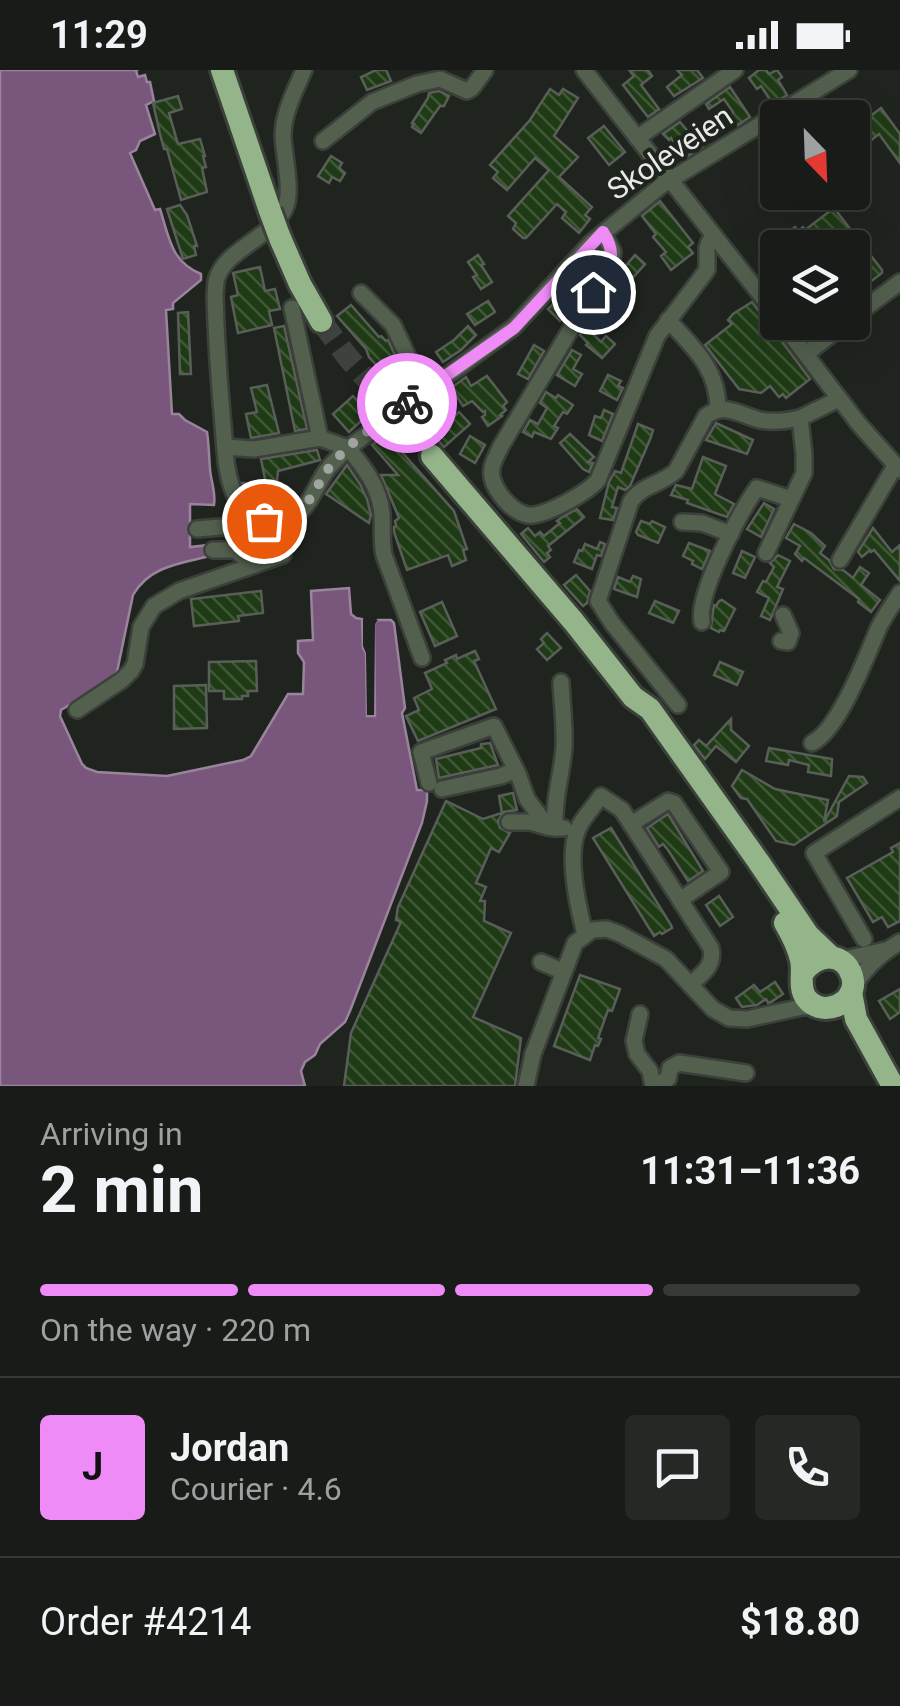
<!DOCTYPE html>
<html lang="en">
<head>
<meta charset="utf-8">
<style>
	:root { --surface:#181b17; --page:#252824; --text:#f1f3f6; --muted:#9fa1a1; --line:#363936; --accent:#ef8bf7 }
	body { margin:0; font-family:Roboto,sans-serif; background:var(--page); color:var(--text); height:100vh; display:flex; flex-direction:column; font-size:38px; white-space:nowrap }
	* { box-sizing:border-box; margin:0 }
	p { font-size:32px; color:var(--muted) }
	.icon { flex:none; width:55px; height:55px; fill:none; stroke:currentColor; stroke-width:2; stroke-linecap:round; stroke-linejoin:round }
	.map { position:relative; height:1016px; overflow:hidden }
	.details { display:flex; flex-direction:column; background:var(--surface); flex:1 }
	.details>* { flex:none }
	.needle { width:65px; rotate:157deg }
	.buttons { position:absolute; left:760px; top:30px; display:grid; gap:20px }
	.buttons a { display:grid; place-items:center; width:110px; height:110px; border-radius:10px; background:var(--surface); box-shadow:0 10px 40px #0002,0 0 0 2px var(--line); font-size:50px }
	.pin { position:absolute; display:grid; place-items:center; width:85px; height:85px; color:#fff; margin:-42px; border:5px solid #fff; border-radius:50%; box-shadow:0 2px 10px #0007 }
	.courier { position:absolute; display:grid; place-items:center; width:100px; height:100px; margin:-50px; border:8px solid #ef8bf7; border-radius:50%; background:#fff; color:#222; box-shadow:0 2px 12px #0007 }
	.summary em { font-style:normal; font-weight:700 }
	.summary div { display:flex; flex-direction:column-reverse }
	.summary { display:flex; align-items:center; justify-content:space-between; height:170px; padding:0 40px }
	h1 { font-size:65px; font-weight:700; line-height:75px }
	.bar { display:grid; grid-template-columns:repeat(4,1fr); gap:15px 10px; align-content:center; height:120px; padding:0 40px }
	.bar i { height:12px; border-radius:8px; background:var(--line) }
	.bar .active { background:var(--accent) }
	.bar p { grid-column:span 4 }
	.line { display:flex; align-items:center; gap:25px; padding:0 40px; border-top:2px solid var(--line) }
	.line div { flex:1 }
	.round { display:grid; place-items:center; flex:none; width:105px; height:105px; border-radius:10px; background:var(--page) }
	.status { display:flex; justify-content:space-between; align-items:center; height:70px; padding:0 50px; background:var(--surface); direction:ltr }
	.status svg { height:28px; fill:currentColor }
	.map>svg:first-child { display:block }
</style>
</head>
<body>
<div class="status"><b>11:29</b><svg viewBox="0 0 49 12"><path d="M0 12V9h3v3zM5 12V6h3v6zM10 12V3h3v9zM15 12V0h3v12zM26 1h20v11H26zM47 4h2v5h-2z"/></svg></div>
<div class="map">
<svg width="900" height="1016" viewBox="0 0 900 1016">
	<defs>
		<pattern id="building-back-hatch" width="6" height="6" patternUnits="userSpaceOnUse" patternTransform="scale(2.5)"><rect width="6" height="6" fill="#1f3b15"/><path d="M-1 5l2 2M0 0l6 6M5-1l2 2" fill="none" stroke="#405837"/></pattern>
	</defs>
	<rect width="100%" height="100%" fill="#20241f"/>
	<path fill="#79577c" stroke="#9a839c" stroke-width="2.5" d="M0,0H138L136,1L138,7L145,5L147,12H150L154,31L146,35L155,64L140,71L136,80L130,83L155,140L160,139C169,167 171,192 201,204V210L173,233V239L166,240L172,344H179L185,350L207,362C209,375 209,387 210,399C211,412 216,422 214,435L190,434V477L209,475L210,486C182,493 149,496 133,525L117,602L111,610L61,640L60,646L82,694L86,698L97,702L167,706L243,690L251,686L288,624H303L304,592L298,583V571L313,570L311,521L349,518L351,544L356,548L362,549L363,578L366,583L367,646H375L374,553L378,550H391L394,553L405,638L402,643L417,720H427V731L422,753L350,941L345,952L320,974L315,985L305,992L301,1001L305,1016H0Z"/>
	<path fill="#20241f" d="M363,549H367L369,578V552L371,550H378L375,554L374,645H367L366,583L363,576Z"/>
	<g fill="url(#building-back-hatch)" stroke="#5a5e59" stroke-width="2.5">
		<path d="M376,0H386L391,11L367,20L361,7Z"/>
		<path d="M629,0H648L652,6L641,15L659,39L648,47L623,15L634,6Z"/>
		<path d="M677,0H697L703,8L674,26L667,17L682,5Z"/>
		<path d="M759,0H766L769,4L777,0L782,7L778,10L787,25L773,34L761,16L757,19L749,8Z"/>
		<path d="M730,17L750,47L738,55L731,44L733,42L724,29L709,39L706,34Z"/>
		<path d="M550,19L559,25L563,19L578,28L554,66L578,87L559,107L592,137L585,145L590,149L579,163L562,148L566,142L557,134L526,168H523L513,159L516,153L508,146L549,100L535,88L507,120L493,108L498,102L490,95L530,50Z"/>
		<path d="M439,21L449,26L444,36H440L421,63L412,57L414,54L412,53L428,28L429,23Z"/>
		<path d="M178,26L182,39L169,43L178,74L200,69L205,86H203L206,97L202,98L207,122L181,130L167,79H164L160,64L153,33Z"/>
		<path d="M881,38L900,64V93L879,64L865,75L869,81L852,93V60Z"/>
		<path d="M680,52L696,71L704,66L708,73L683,89L671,68L669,70L663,64Z"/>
		<path d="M604,56L625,82L609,95L588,68Z"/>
		<path d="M331,86L342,93L339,98L345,103L340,111L332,107L329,113L318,106Z"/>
		<path d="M660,131L693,173L688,177L693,183L671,200L661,186L666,182L653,167L656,164L642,146Z"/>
		<path d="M180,135L187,145L197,176H194L196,185L183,189L167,139Z"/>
		<path d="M834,138L882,200V203L852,226V178H769L795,157L798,161L803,157L805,160Z"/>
		<path d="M478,185L484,194L481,195L492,212L481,219L473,207L477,205L468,192Z"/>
		<path d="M635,185L645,194L620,222L624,225L604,248L596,241L602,234L600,232L608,219L609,221L620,209L617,206Z"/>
		<path d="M260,197L265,221L275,219L280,239L269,241L272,255L238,263L231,227L238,225L233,203Z"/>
		<path d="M584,197L591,203L567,244L560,251L548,239L560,227L568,235L580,218L572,211Z"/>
		<path d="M488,231L495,242L475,255L467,244Z"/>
		<path d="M752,232L810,309L786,328L783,324L779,327L770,316L761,323L739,319L705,275L732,254L728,250L733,244Z"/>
		<path d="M351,235L379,267L381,266L386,271L388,270L399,294L413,314L411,316L409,313L400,321L369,287L366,279L337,246Z"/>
		<path d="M188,242L191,304H180L178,243Z"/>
		<path d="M590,249L594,251L589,260L601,272L606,266L615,274L602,288L586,275L588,273L580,265Z"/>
		<path d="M284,256L307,359L295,361L274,258Z"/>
		<path d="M468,256L476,265L461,280L443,292L436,282L454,270Z"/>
		<path d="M534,275L544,281L528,309L518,304Z"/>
		<path d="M572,280L581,285L573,299L582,304L575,316L557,305Z"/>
		<path d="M608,305L621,311L618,316L623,318L617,330L600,321Z"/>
		<path d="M487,306L507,332L503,336L506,340L500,345L502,346L488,356L482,347L485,345V341L483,342L472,331L463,336L451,318L466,307L471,316Z"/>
		<path d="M267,315L279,363L251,368L246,344L257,342L251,318Z"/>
		<path d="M546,322L556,328L558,325L573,335L567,344L563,342L554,356L558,358L551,369L534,362L532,367L523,362L530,350L538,354L547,338L540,333Z"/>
		<path d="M353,326L369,344L349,362L333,344Z"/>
		<path d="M427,336L444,356L459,342L470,354L444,377L416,345Z"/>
		<path d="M604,340L613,344L602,371L589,365L595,346L601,348Z"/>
		<path d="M716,353L753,370L747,384L706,370Z"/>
		<path d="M638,354L653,360L651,367L630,416L625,420L618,417L612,437L617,438L613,450L600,448L609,412L615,401L621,403Z"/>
		<path d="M386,364L454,441L467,479L463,480L466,490L452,496L448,485L407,500L394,462V457L396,456L395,451L399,448L381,405H398L372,375Z"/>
		<path d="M570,364L594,387L588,392L593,393L589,402L583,399L560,373Z"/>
		<path d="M470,366L485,375L475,393L460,384Z"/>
		<path d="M317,380L320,390L278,401L275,429L249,426L248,424L242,413L266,414L261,389Z"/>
		<path d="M703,387L726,396L715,424L734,434L727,447L687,433L688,430L671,425L676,415L692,419Z"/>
		<path d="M347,395L360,414L367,429L371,445L369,453L326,424Z"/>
		<path d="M764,433L774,439L761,467L747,459Z"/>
		<path d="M577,439L584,447L548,476L551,480L547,483L550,487L544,492L521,464L528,458L535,466L540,462L544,466L560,453L557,451L561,448Z"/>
		<path d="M641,451L650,454L652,451L665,457L658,473L638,465L636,462Z"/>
		<path d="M794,454L811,463L825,476L820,483L829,490L834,499L843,500L853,508L860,497L869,503L861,515L880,530L871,542L858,532L859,529L804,488L802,491L795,484L800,476L786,468Z"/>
		<path d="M873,458L892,482L900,475V511L874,480L871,482L870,480L862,487L858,482Z"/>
		<path d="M600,472L605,474L601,486L597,485L592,499L574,492L579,480L582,481L585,474L597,479Z"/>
		<path d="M689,473L710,481L702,499L692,494L693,491L683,486Z"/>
		<path d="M742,481L755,487L745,508L733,503Z"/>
		<path d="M778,485L790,491L777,517L783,519L770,550L761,546L769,528L757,522L763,511L766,512L774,497L770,493Z"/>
		<path d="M576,505L590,521L587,533L583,536L564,515Z"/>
		<path d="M633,506L641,509L637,527L614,519L618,507L630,512Z"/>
		<path d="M261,521L263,543L238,546L239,551L194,556L191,529Z"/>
		<path d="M722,530L735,539L724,561L720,560L719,562L711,558L713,541L714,535L716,536L719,531Z"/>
		<path d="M655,531L679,541L673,553L649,543Z"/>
		<path d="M442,532L457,566L435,576L420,542Z"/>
		<path d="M547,563L561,578L547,590L537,579L544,573L541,569Z"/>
		<path d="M475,581L479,589L474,591L496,639L418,671L406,646L419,640L414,628L432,619L425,603L447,593L445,590L456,585L457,589Z"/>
		<path d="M256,591L257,621H248V626H242V629H224V621H209V592Z"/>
		<path d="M720,592L743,602L737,615L714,605Z"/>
		<path d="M206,615L207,658L174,659V616Z"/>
		<path d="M731,649V660L749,676L736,692L716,676L705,689L694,675L699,670L706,676Z"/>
		<path d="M490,673L498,695L439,708L436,689L481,678V674Z"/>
		<path d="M769,678L832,689L831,706L808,702L809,695L789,690L788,695L766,691Z"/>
		<path d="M742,700L775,719L828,730L824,752L849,706L863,707L867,713L839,732L837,746L794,775L776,771L747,729L741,728L732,716Z"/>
		<path d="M513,723L517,740L504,742L498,751L500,758L510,763L499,782L491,778L476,813L486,817L480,831H485L484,851L511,863L473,947L521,968L515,1016H344L351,963L401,852L396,850L398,837L446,731L483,749L502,743L499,726Z"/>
		<path d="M668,744L703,801L688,811L668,780L663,774L659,777L647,758Z"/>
		<path d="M611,758L671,855L672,858L662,864L660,862L654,866L593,768Z"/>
		<path d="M900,773V851L888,857L882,847L873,852L847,808L893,782L891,778Z"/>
		<path d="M719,826L733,847L720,856L706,835Z"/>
		<path d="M580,905L620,919L612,941L608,940L598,968L601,969L598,976L595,975L590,990L554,976Z"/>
		<path d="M775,912L783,924L771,932L768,933L766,929L757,935L742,937L736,928L754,915L760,922Z"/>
		<path d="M900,919V942L890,949L879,931Z"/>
	</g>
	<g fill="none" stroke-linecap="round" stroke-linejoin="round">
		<path stroke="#3e423d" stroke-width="22" stroke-dasharray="22 11" stroke-linecap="butt" d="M321,251L346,285L432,386"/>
		<defs>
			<g id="minor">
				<path d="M304,0C295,21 283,43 283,66C284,85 292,119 286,136C274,167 226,179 217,208C215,213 216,219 215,224C216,268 219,311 223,355C225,377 225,402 234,423C243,443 269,461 290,449C310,439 315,416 327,400C333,392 341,385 348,378L514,257L591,173L662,115L849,0"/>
				<path d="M584,0L778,247"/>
				<path d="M637,68L735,0"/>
				<path d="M323,71L372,32L417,14L440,9L467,21L472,18L485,0"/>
				<path d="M603,163L613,182L612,190L501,376C498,383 493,391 492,398C488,415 511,443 528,445C544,447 587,423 598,410L657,266L707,200V178L709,172L715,167"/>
				<path d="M361,223L393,255L409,289L430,317"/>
				<path d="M292,238L320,368"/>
				<path d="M852,248L900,212"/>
				<path d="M668,250C694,278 718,299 718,339"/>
				<path d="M781,252L858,353L900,400"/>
				<path d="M806,284L847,252"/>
				<path d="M225,377L254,379L320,368L348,378"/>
				<path d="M348,378C364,397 380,418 382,444C383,458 381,471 384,485L422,588"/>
				<path d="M682,452L702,453L731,464"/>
				<path d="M197,459L244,455L248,452L253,445"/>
				<path d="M213,480H235L254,495"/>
				<path d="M766,483L804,403V384L800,348L839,329"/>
				<path d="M840,490L895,396"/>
				<path d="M702,552C696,525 740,442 757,418L791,429"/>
				<path d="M781,571L788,572L791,563L783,545"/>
				<path d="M561,612C562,634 565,656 564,677C562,705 553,730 555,758H564"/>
				<path d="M678,635L612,553L598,531L631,431C642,415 662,414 676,401L706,346C724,332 740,345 760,350C773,353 786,351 800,348"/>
				<path d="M77,640L122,610L131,601L135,594L141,557L154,536L179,521L283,485"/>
				<path d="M812,673C839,660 867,585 879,557C885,545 893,534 900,523"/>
				<path d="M429,713L421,682L494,656L518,704L527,729L548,757L555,758"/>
				<path d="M442,719L501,706L516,700"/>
				<path d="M509,752H530L548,757"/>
				<path d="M631,754L668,731L674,733L721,802L680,830"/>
				<path d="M585,864C578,837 566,786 578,759C582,748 594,737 601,726L622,740L711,878C715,896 702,904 690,915"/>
				<path d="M864,869L814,783L900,728"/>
				<path d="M840,890L886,880"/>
				<path d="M541,892L564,902"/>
				<path d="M853,917C865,898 881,883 900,872"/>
				<path d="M640,944L634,971L637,984L650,1001L653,1016"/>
				<path d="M526,1016L533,984L575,873L592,860L607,859L620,864L666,889L713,939L729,948L747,949L802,937H817"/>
				<path d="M654,1016L668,1009L670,998L679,993L746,1003"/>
			</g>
			<g id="highway">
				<path d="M222,0L270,141"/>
				<path d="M280,168L300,214L321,251"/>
				<path d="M432,386L574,552L633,627L650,639L758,791L808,865L831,887"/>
				<path d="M785,853C792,865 798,876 801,890C804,903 798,916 806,928C823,950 860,932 852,906C844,880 815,884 803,903"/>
				<path d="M851,922L856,949L893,1016"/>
			</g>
		</defs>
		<use href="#minor" stroke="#3c403b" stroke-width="20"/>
		<use href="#highway" stroke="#3c403b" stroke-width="28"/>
		<use href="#minor" stroke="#53604e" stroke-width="15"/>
		<use href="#highway" stroke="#94b58a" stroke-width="22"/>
		<defs>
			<path id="highway-bridge" d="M270,141L280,168"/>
		</defs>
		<use href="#highway-bridge" stroke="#3c403b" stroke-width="28" stroke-linecap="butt"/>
		<use href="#highway-bridge" stroke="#94b58a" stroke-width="22"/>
	</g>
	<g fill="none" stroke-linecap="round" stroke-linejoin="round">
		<path stroke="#a1a5a0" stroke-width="10" stroke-dasharray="0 18" d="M264,451C275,453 284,453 294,446C312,433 318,411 332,394C352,370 382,351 407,333"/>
		<path stroke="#ef8bf7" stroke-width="12" d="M407,333L514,258L603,162C620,188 607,198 593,222"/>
	</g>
	<g text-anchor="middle" stroke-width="8" stroke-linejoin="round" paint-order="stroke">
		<g font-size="30" fill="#e7eae6" stroke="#20241f">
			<text transform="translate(670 83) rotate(-34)" y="10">Skoleveien</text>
		</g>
	</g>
</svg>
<div class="buttons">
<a><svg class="needle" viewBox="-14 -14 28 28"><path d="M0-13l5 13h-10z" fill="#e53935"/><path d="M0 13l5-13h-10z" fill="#9fa1a1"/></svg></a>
<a><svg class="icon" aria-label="layers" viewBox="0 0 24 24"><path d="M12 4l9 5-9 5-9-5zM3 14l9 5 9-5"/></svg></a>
</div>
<div class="pin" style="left:264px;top:451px;background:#ea580c"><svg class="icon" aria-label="bag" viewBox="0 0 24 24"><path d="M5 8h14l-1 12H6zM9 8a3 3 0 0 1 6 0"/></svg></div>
<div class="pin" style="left:593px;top:222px;background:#1f2937"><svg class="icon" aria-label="home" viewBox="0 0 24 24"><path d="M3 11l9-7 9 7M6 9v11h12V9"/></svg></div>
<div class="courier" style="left:407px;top:333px"><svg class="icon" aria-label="bike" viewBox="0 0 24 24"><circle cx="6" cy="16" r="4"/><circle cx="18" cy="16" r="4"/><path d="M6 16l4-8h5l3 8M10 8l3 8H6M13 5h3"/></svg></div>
</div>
<section class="details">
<div class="summary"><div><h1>2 min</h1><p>Arriving in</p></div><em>11:31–11:36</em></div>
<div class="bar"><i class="active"></i><i class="active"></i><i class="active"></i><i></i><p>On the way · 220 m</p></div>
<div class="line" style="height:180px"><b class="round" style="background:var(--accent);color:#111">J</b><div><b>Jordan</b><p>Courier · 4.6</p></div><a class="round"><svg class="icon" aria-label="chat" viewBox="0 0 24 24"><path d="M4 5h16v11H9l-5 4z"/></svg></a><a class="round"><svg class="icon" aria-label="phone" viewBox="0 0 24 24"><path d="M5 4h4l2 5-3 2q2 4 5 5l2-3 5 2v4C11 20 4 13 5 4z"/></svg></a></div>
<div class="line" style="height:130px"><div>Order #4214</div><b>$18.80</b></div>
</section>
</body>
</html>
